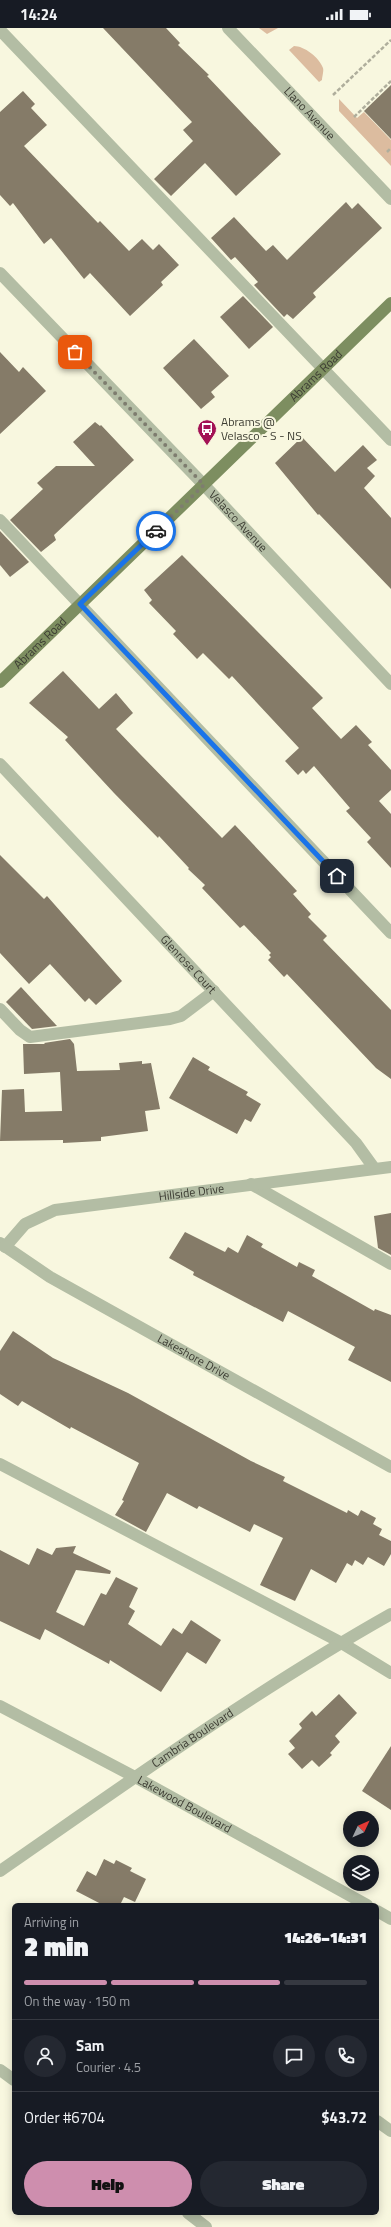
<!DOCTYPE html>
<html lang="en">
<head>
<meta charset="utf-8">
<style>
	:root { --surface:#171b24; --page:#242831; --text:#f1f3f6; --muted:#9ea1a6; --line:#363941; --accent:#ce8eae }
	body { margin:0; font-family:"Titillium Web",sans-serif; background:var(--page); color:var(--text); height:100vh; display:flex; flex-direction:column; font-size:15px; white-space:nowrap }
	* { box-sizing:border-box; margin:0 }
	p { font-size:13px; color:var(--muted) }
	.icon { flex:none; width:22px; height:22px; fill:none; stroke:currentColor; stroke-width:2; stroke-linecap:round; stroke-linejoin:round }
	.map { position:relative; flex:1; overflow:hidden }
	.side { position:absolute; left:12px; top:1875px; width:367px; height:312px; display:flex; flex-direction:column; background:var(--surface); border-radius:6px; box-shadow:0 2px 10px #0003 }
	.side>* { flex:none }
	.needle { width:26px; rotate:46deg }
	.fabs { position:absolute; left:343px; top:1783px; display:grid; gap:8px }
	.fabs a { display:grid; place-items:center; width:36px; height:36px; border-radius:50%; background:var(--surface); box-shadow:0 2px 10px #0003; font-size:20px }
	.pin { position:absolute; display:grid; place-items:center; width:34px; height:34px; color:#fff; margin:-17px; border-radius:8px; box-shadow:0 2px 6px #0006 }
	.courier { position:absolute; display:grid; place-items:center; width:40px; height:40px; margin:-20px; border:3px solid #1a73e8; border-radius:50%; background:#fff; color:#222; box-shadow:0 1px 5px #0007 }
	.overview em { font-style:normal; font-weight:800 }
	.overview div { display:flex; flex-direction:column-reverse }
	.overview { display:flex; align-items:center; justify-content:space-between; height:68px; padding:0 12px }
	h1 { font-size:26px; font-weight:800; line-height:30px }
	.bar { display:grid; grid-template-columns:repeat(4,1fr); gap:6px 4px; align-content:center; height:48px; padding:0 12px }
	.bar i { height:5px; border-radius:3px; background:var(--line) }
	.bar .on { background:var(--accent) }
	.bar p { grid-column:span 4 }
	.line { display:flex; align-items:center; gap:10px; padding:0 12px; border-top:1px solid var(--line) }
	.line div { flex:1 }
	.round { display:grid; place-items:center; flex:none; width:42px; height:42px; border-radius:21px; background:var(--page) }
	.primary-button { display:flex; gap:8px; margin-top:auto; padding:8px 12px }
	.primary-button a { flex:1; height:46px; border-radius:24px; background:var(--accent); color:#111; font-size:16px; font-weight:800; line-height:46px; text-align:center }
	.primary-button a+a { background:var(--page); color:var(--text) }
	.status { display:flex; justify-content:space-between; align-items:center; height:28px; padding:0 20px; background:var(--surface); direction:ltr }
	.status svg { height:11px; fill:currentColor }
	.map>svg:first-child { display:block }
</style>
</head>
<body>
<div class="status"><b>14:24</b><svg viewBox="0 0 49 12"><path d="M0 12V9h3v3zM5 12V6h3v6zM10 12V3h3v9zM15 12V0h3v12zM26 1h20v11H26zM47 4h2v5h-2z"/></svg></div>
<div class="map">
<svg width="391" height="2199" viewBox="0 0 391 2199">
	<rect width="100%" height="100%" fill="#f8f7df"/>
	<g fill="#dcbc9f">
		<path d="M259,0H278L267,6Z"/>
		<path d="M294,18C304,18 319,29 323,40C324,43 322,49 322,52L319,54L289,22Z"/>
		<path d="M339,71L357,90L364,84L391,112V138L339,83Z"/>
	</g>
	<g fill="#857b68">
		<path d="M103,0H166L180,15L178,17L209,47L207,48L281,126L236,168L205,135L171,168L154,151L193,113L183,102L192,94Z"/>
		<path d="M391,57V111L364,83Z"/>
		<path d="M23,63L35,76L31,80L47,97L24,118L98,195L100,193L129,223L142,211L153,222L159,216L179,237L161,254L163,257L130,288L90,245L84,251L51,210L44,216L13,175L10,178L0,167V84Z"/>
		<path d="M346,174L352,181L358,175L382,200L313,265L316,269L293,291L287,286L284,289L254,257L258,254L235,229L231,232L211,210L234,189L266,223L273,217L287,232Z"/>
		<path d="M243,268L273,299L249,321L220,289Z"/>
		<path d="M194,311L229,348L211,364L215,369L201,381L163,340Z"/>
		<path d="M0,324L19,344L23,339L46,363L0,406Z"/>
		<path d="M95,394L100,398L101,397L134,432L54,507L56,512L41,524L10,492L43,461L37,455L56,438H95L73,414Z"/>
		<path d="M302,409L335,444L363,417L377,432L367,440L375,448L364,460L391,490V561L319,486L318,487L275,435Z"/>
		<path d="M0,503L29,534L10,549L0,537Z"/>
		<path d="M182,527L323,670L312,680L341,711L356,697L372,714L368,717L391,742V762L379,773L391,786V840L367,814L371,810L346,783L350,780L314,738L306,746L303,742L298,747L285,733L299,720L232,648L229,651L203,625L197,631L173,606L176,603L149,575L152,572L144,562Z"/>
		<path d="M63,643L99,681L116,665L133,685L116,701L139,725L222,810L235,797L297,863L293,866L311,886L308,889L327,908L323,912L391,982V1051L376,1040L287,946L284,949L268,932L271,929L269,927L271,925L244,897L240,900L202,860L205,857L188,841L189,840L159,808L158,810L114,765L65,712L68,709L29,675Z"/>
		<path d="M0,827L44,871L47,868L122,953L96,977L89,970L85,974L50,936L29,956L0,925Z"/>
		<path d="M21,959L57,998L32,1001L6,974Z"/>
		<path d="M70,1011L74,1016L77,1043L120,1042L119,1035L142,1033V1036L151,1035L160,1081L145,1083L148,1103L101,1109V1113L63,1115V1112L0,1113L2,1062L24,1061L25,1084L62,1083L60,1044L24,1046L23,1016H45L44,1015Z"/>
		<path d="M193,1029L210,1039L208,1042L248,1064L246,1067L261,1076L251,1094L245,1091L237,1106L169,1070Z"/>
		<path d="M391,1185V1227L378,1220L374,1188Z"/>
		<path d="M185,1204L225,1224L228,1219L238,1225L247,1207L263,1216L261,1219L297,1239L299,1234L315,1242L312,1248L374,1283L375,1281L391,1287V1354L348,1332L355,1319L288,1283L283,1294L193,1247L194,1244L169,1230Z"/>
		<path d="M13,1303L53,1330L128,1365L251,1433L285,1449L283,1453L347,1485L348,1482L358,1488L361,1482L376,1490L373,1496L382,1501L379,1507L391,1513V1526L384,1538L368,1529L363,1537L355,1532L352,1538L347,1535L336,1555L311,1541L295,1573L260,1557L283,1510L254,1496L250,1504L199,1478L197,1481L167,1465L146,1504L115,1487L124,1473L122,1472L139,1435L71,1399L70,1401L22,1373L18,1378L0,1366V1323Z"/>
		<path d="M76,1518L73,1525L111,1543L110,1546L76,1542L56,1584L84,1598L101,1565L106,1567L116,1549L138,1560L129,1579L135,1583L128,1596L161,1618L173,1600L182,1606L191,1592L221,1612L206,1636L187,1624L161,1664L110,1632L109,1636L45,1601L40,1612L0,1593V1522L29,1537L37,1520L52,1527L56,1520Z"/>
		<path d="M339,1666L357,1685L335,1708L340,1714L330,1725L332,1727L319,1739L312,1732L302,1741L288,1726L295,1720L289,1713L302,1700L299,1696L312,1683L316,1688Z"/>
		<path d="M391,1718V1782L362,1763Z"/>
		<path d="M104,1831L114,1836L116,1832L132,1840L130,1843L146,1851L135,1874L124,1869L120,1877H103L76,1863L87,1843L96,1848Z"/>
	</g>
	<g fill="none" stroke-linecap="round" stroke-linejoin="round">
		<g stroke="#afae9c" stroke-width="2.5" stroke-dasharray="4 2" stroke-linecap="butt">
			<path d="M333,67L391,12"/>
			<path d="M354,89L391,53"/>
			<path d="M387,124L391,120"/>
		</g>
		<g stroke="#b3bda4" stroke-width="12">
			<path id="s1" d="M228,0L391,171"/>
			<path d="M0,2L391,412"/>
			<path id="s2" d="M0,245L204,457L391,656"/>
			<path d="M0,492L391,905"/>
			<path id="s3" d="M0,736L356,1115L374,1140"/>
			<path d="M0,981L20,1002L30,1009L170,991L181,988L214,963"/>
			<path d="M251,1156L391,1236"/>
			<path id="s4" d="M0,1215L50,1249L391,1439"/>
			<path id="s5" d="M5,1219L25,1196L55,1182L391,1139"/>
			<path d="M0,1436L340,1614L391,1645"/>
			<path id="s6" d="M0,1678L135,1749L367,1877"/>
			<path id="s7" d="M0,1843C127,1755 256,1662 391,1586"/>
			<path d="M377,1883L391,1891"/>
			<path d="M0,2042L14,2052"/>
			<path d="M377,2093L391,2103"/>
			<path d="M188,2185L206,2199"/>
		</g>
		<path stroke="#7d8e60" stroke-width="12" id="s8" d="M0,654L391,275"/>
	</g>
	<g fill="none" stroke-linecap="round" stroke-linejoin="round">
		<path stroke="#7e7d6f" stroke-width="4" stroke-dasharray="0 7.2" d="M75,324L204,457L156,503"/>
		<path stroke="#1a73e8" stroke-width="5" d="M156,503L80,576L337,848"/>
	</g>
	<defs>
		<symbol id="bus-pin" viewBox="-11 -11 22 30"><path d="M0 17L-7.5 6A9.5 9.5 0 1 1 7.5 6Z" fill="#a31255" stroke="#f8f7df"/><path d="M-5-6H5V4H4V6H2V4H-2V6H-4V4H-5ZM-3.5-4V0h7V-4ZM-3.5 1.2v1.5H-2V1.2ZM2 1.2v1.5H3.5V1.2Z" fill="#fff"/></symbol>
	</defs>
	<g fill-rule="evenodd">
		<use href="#bus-pin" x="196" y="390" width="22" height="30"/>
	</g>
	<g text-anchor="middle" stroke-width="4" stroke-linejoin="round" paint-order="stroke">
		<g font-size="12" fill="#3c3c32" stroke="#f8f7df">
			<text dy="4" stroke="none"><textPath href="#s1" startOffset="118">Llano Avenue</textPath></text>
			<text dy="4" stroke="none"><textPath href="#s8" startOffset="440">Abrams Road</textPath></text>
			<text dy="4" stroke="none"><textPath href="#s2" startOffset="344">Velasco Avenue</textPath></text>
			<text dy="4" stroke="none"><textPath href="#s8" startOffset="56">Abrams Road</textPath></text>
			<text dy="4" stroke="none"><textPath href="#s3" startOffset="275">Glenrose Court</textPath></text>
			<text dy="4" stroke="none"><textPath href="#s5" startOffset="201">Hillside Drive</textPath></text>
			<text dy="4" stroke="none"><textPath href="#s4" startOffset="225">Lakeshore Drive</textPath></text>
			<text dy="4" stroke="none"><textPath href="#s7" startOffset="234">Cambria Boulevard</textPath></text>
			<text dy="4" stroke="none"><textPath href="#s6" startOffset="209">Lakewood Boulevard</textPath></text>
		</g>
		<g font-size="12" fill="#3c3c32" stroke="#f8f7df" text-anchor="start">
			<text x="221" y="398">Abrams @<tspan x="221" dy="14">Velasco - S - NS</tspan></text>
		</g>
	</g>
</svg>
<div class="fabs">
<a><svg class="needle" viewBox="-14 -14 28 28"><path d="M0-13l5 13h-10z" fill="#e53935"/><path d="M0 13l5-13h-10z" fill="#9ea1a6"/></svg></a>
<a><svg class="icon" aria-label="layers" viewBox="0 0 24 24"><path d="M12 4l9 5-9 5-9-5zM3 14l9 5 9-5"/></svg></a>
</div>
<div class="pin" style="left:75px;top:324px;background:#ea580c"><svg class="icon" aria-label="bag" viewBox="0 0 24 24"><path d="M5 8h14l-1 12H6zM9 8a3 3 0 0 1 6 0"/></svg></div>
<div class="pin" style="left:337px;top:848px;background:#1f2937"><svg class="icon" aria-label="home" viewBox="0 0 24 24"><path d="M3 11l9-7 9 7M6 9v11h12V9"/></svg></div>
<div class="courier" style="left:156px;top:503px"><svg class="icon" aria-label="car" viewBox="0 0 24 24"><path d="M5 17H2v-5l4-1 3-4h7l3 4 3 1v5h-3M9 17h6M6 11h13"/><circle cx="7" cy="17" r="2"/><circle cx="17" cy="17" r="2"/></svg></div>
<section class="side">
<div class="overview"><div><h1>2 min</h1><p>Arriving in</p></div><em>14:26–14:31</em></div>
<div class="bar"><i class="on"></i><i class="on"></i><i class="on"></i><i></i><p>On the way · 150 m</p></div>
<div class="line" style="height:72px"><a class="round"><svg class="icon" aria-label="person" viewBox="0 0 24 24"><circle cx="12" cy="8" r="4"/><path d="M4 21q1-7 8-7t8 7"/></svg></a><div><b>Sam</b><p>Courier · 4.5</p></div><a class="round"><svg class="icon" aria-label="chat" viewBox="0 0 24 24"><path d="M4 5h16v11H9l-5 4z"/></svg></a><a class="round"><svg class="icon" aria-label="phone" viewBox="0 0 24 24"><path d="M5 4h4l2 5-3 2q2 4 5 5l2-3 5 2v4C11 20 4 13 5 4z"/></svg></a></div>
<div class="line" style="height:52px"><div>Order #6704</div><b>$43.72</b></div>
<div class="primary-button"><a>Help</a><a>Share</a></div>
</section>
</div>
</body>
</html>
